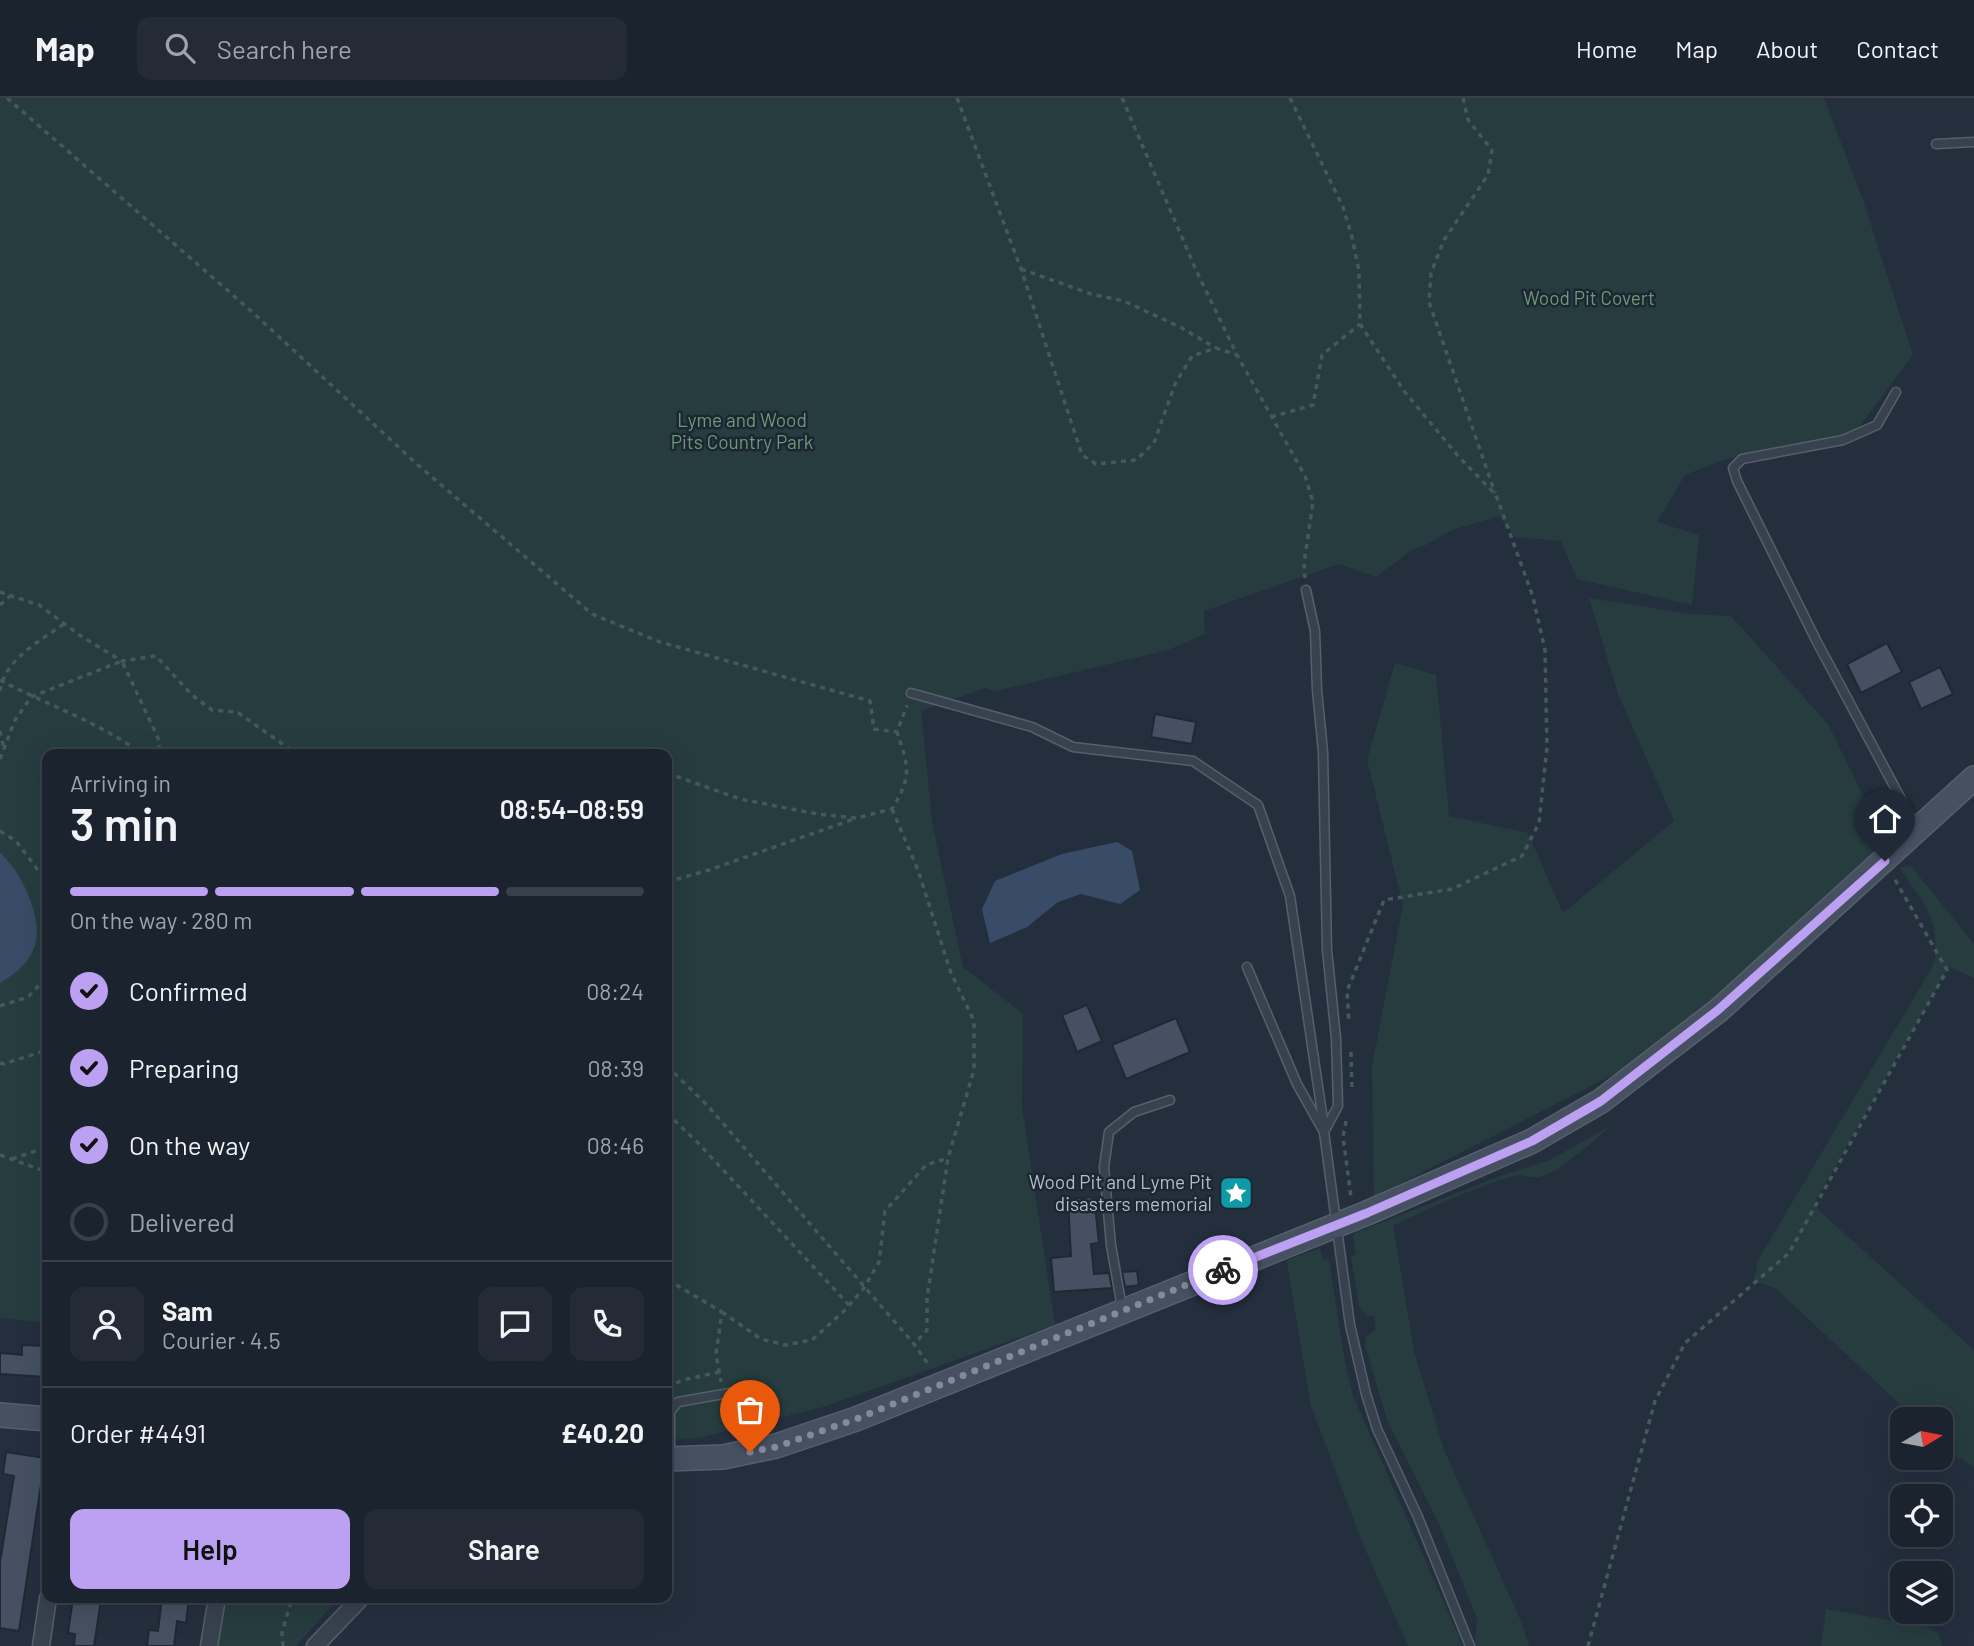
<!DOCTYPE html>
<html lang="en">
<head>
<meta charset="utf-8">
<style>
	:root { --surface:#1b232e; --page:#242b36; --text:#f1f3f6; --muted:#a0a4aa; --line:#39404a; --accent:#bca0f2 }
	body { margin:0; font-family:Barlow,sans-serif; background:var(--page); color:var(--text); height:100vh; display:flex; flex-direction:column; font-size:26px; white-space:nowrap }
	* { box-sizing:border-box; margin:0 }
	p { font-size:23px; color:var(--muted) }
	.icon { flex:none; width:38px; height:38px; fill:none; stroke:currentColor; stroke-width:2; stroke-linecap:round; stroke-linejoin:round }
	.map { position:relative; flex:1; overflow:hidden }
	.panel { position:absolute; left:42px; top:651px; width:630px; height:854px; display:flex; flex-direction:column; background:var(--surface); border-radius:14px; box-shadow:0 7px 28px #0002,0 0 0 2px var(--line) }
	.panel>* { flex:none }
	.needle { width:46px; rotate:80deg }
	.fabs { position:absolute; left:1890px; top:1309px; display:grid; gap:14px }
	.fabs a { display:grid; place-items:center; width:63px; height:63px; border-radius:14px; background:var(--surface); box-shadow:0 7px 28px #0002,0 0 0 2px var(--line); font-size:35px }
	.pin { position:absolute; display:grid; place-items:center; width:60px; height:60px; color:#fff; margin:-72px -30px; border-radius:50% 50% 50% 0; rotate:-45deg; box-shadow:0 0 7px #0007 }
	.pin .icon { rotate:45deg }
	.courier { position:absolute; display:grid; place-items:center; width:70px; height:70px; margin:-35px; border:5px solid #bca0f2; border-radius:50%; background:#fff; color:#222; box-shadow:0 2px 9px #0007 }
	.headline em { font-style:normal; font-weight:600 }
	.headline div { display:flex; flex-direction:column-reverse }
	.headline { display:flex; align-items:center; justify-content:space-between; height:119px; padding:0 28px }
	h1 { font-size:46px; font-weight:600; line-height:52px }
	.bar { display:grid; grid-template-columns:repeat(4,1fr); gap:10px 7px; align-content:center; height:84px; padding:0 28px }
	.bar i { height:9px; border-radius:5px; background:var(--line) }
	.bar .current { background:var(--accent) }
	.bar p { grid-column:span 4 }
	.line { display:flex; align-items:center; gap:18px; padding:0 28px; border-top:2px solid var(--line) }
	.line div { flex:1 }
	.round { display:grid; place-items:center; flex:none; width:74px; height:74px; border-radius:14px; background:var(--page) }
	ol { padding:0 28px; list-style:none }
	li { display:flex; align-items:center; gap:21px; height:77px }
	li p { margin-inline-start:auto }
	li .icon { padding:7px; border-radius:50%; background:var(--accent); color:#111; stroke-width:4 }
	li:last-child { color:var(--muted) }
	li i { width:38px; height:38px; border:4px solid var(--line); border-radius:50% }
	.cta { display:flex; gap:14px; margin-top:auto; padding:14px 28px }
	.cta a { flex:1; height:80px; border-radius:14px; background:var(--accent); color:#111; font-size:28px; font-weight:600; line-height:80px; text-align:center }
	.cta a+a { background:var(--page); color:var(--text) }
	header { display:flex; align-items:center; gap:42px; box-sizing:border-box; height:98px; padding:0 35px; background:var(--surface); border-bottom:2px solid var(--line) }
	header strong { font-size:33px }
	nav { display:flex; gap:38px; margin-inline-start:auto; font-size:24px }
	.search { width:490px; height:63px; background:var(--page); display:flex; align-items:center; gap:18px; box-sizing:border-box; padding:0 24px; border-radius:14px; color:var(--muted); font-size:26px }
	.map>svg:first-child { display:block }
</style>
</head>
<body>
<header>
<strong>Map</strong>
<div class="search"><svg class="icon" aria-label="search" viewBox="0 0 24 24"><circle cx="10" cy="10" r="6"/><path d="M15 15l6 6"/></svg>Search here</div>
<nav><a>Home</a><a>Map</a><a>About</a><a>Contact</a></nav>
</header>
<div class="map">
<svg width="1974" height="1548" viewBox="0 0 1974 1548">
	<rect width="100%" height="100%" fill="#242f3e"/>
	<g fill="#263c3f">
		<path d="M0,0H1824L1864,105L1913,257L1854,336L1726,361L1685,377L1657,424L1699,437L1692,507L1577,481L1561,443L1515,439L1499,418L1452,432L1426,447L1413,451L1376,479L1339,466L1204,513L1205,536L1168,552L996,593L985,590L921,613L932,724L963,869L1023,916L1022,1008L1055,1227L823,1309L698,1340L667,1342V656H47V1225L0,1220Z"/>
		<path d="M1589,500L1692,516L1731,518L1828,626L1888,748L1685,940L1374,1099L1372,968L1403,807L1367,662L1395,565L1436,577L1449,718L1528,735L1563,815L1674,723L1618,596Z"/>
		<path d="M1911,768L1974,846V880L1951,869L1947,872L1813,1107L1974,1252V1369L1956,1358L1941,1344V1321H1916L1775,1190L1754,1183L1758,1162L1934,866C1940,819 1925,808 1900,770Z"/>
		<path d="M1612,1027C1592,1044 1567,1068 1543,1078C1532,1082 1522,1075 1512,1078C1471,1091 1431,1109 1393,1128L1414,1253L1444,1352L1520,1521L1529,1548H1475L1477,1520L1439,1426L1387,1322L1365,1247L1366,1239L1376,1231L1374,1218H1367L1359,1208L1351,1158L1356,1156L1353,1138L1355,1135L1500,1078L1550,1062Z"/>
		<path d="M1320,1150L1323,1161L1329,1162L1345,1264L1353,1298L1463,1548H1408L1362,1444L1311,1308L1287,1165V1162Z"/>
		<path d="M225,1500H339L296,1548H217Z"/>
		<path d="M1826,1511L1928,1529L1939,1536L1942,1548H1821Z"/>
	</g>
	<g fill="#394c67">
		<path d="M1117,744L1132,753L1140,792L1120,806L1081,796L1058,804L1027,829L990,845L982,811L995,783L1062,756Z"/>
		<path d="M0,755C13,767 21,780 28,796C44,837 40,861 0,885Z"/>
	</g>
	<g fill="#455162" stroke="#1f2835" stroke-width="2">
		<path d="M1887,545L1902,574L1861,595L1847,566Z"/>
		<path d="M1940,569L1953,596L1921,611L1909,584Z"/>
		<path d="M1155,616L1196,624L1192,646L1151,639Z"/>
		<path d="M1087,907L1102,943L1077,954L1062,917Z"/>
		<path d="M1176,920L1190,954L1126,981L1112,947Z"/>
		<path d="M1094,1099L1099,1145L1091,1146L1094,1176L1109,1175L1112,1190L1054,1194L1051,1160L1071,1158L1068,1101Z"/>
		<path d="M1137,1173L1139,1187L1125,1189L1122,1174Z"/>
		<path d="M22,1247L47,1248V1279L0,1276V1255L22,1257Z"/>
		<path d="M6,1354L45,1360L19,1533L0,1530V1464L14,1378L3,1376Z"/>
		<path d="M73,1500L101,1502L94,1548H74L75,1536L68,1535Z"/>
		<path d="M162,1500H189L186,1525L177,1523L174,1548H147L149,1532L158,1533Z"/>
	</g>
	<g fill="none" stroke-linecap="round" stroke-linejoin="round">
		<defs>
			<g id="lane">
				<path d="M1936,46L1974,44"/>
				<path d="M1896,294L1877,327L1843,342L1742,361L1733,370L1737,383L1817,544L1916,729"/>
				<path d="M1306,492L1315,533L1317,592L1323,654L1327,852L1336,940L1338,1008L1324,1034"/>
				<path d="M911,595L1032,629L1073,649L1193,663L1258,707L1290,798L1324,1029"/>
				<path d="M1247,869L1297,986L1324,1034L1350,1227L1366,1296L1377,1331L1418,1419L1470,1548"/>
				<path d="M1122,1210L1111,1147L1104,1069L1109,1034L1134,1014L1170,1002"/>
				<path d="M670,1358V1314L678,1304L752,1291"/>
			</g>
			<g id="street">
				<path d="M41,1548L48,1500"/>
				<path d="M209,1548L217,1500"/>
				<path d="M315,1548L361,1500"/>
			</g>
			<g id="secondary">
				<path d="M0,1317L47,1321"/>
				<path d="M667,1361L723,1359L776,1348L856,1321L1367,1115L1532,1043L1601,1003L1719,912L1974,680"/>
			</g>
		</defs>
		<use href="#lane" stroke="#565f6c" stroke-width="11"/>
		<use href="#street" stroke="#565f6c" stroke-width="19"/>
		<use href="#secondary" stroke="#565f6c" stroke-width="26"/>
		<g stroke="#44595c" stroke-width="3.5" stroke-dasharray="5 5" stroke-linecap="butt">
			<path d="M7,0L250,212L419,368L592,516L660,544L870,603L874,631L897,634"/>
			<path d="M957,0L1021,171L1082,357L1096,366L1136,362L1154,345L1175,286L1192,258L1216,250L1237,257"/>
			<path d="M1122,0L1196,172L1237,257L1305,378L1313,404L1304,465L1305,480"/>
			<path d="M1290,0L1343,109L1352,139L1359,173L1360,226L1404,293L1458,358L1496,397L1533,499L1545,552L1547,649L1539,725L1522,758L1452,791L1384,802L1347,893L1349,925"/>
			<path d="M1463,0L1468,22L1492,52L1488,77L1444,142L1431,175L1429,204L1495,395"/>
			<path d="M1021,171L1091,196L1124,203L1180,229L1216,250"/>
			<path d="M1271,319L1313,307L1322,257L1360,226"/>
			<path d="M0,494L39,507L81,538L122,563L156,558L192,597L212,612L237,614L297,656"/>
			<path d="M0,507L10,498"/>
			<path d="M0,582C47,607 99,624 142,656"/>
			<path d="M0,593C4,562 41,542 64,526"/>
			<path d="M0,633L4,651"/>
			<path d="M0,661L15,622L31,599L122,563L158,640L160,656"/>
			<path d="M667,675L740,701L817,716L857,720L892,711C912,678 909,670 897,634L907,607"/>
			<path d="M892,711L918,772L951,875L974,923V972L948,1060L927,1200V1232L914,1246"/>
			<path d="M0,733L16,743L47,784"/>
			<path d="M667,784L709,772L854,721"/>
			<path d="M0,908L28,899L47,879"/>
			<path d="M1351,954L1352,992"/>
			<path d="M0,965L4,966L47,952"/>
			<path d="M667,968L708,1008L914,1246L930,1269"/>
			<path d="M667,1015L698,1045L849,1207"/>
			<path d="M1346,1023L1343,1039L1351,1099"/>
			<path d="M0,1057L47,1074"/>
			<path d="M12,1061L47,1049"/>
			<path d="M667,1179L673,1185"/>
			<path d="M667,1186L673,1185L722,1214L716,1256L721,1284"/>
			<path d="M722,1214L761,1241L785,1247L812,1242L844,1213L864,1190L879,1164L885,1113L926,1067L948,1060"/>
			<path d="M667,1289L683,1282L719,1274"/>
			<path d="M283,1548L282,1535L292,1500"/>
			<path d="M1588,1548L1655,1303L1685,1245L1789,1155L1947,872L1894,780"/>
		</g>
		<use href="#lane" stroke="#38414e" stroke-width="8"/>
		<use href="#street" stroke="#38414e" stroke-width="16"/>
		<use href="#secondary" stroke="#465061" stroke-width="23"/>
	</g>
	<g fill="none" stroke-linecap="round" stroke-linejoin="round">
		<path stroke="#828b98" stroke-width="7" stroke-dasharray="0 12.6" d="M750,1354L776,1349L856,1321L1223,1172"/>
		<path stroke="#bca0f2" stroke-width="9" d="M1223,1172L1367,1115L1532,1043L1601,1003L1718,912L1885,763"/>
	</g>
	<defs>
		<symbol id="sight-square" viewBox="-11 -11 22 22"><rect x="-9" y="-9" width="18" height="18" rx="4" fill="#0f9aa8" stroke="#1d2633"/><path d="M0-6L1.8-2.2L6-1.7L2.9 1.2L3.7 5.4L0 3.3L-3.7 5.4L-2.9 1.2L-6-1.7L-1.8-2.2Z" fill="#fff"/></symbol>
	</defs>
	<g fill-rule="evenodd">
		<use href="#sight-square" x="1217" y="1076" width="38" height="38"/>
	</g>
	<g text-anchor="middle" stroke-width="5" stroke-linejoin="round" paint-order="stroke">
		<g font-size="19" fill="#6b9a76" stroke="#1d2633">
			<text x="1589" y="207">Wood Pit Covert</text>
			<text x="742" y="329">Lyme and Wood<tspan x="742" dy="22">Pits Country Park</tspan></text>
		</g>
		<g font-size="19" fill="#b4bcc9" stroke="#1d2633" text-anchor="end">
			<text x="1212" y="1091">Wood Pit and Lyme Pit<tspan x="1212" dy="22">disasters memorial</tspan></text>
		</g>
	</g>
</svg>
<div class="fabs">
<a><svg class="needle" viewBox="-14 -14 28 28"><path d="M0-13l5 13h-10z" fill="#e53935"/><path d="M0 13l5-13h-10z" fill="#a0a4aa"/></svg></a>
<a><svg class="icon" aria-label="locate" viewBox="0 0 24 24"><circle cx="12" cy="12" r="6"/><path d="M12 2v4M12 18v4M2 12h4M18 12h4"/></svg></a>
<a><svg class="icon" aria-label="layers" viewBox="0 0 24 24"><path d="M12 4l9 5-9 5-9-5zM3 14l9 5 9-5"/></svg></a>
</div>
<div class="pin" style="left:750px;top:1354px;background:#ea580c"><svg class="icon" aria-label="bag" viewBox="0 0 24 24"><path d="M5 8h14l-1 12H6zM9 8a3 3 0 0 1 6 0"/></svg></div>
<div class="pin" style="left:1885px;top:763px;background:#1f2937"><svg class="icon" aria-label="home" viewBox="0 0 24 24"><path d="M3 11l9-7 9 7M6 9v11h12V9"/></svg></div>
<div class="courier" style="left:1223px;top:1172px"><svg class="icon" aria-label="bike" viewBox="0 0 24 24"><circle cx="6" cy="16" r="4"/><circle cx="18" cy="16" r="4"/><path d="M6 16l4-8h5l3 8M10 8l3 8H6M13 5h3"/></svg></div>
<section class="panel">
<div class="headline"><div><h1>3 min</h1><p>Arriving in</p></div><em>08:54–08:59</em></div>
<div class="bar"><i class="current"></i><i class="current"></i><i class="current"></i><i></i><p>On the way · 280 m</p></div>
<ol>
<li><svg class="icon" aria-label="check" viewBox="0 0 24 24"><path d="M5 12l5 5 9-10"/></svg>Confirmed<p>08:24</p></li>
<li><svg class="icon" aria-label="check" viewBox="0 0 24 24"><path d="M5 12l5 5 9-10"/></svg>Preparing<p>08:39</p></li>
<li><svg class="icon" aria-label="check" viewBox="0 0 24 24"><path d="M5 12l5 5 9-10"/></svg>On the way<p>08:46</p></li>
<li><i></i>Delivered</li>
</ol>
<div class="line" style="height:126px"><a class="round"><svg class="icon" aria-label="person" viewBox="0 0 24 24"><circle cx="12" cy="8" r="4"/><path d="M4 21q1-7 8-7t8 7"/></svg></a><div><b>Sam</b><p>Courier · 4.5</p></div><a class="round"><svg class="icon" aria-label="chat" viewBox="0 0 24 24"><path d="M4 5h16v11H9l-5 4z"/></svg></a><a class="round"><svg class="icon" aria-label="phone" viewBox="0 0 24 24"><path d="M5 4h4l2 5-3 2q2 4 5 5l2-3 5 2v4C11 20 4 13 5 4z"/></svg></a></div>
<div class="line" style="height:91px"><div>Order #4491</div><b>£40.20</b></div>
<div class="cta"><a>Help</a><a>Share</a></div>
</section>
</div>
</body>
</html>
